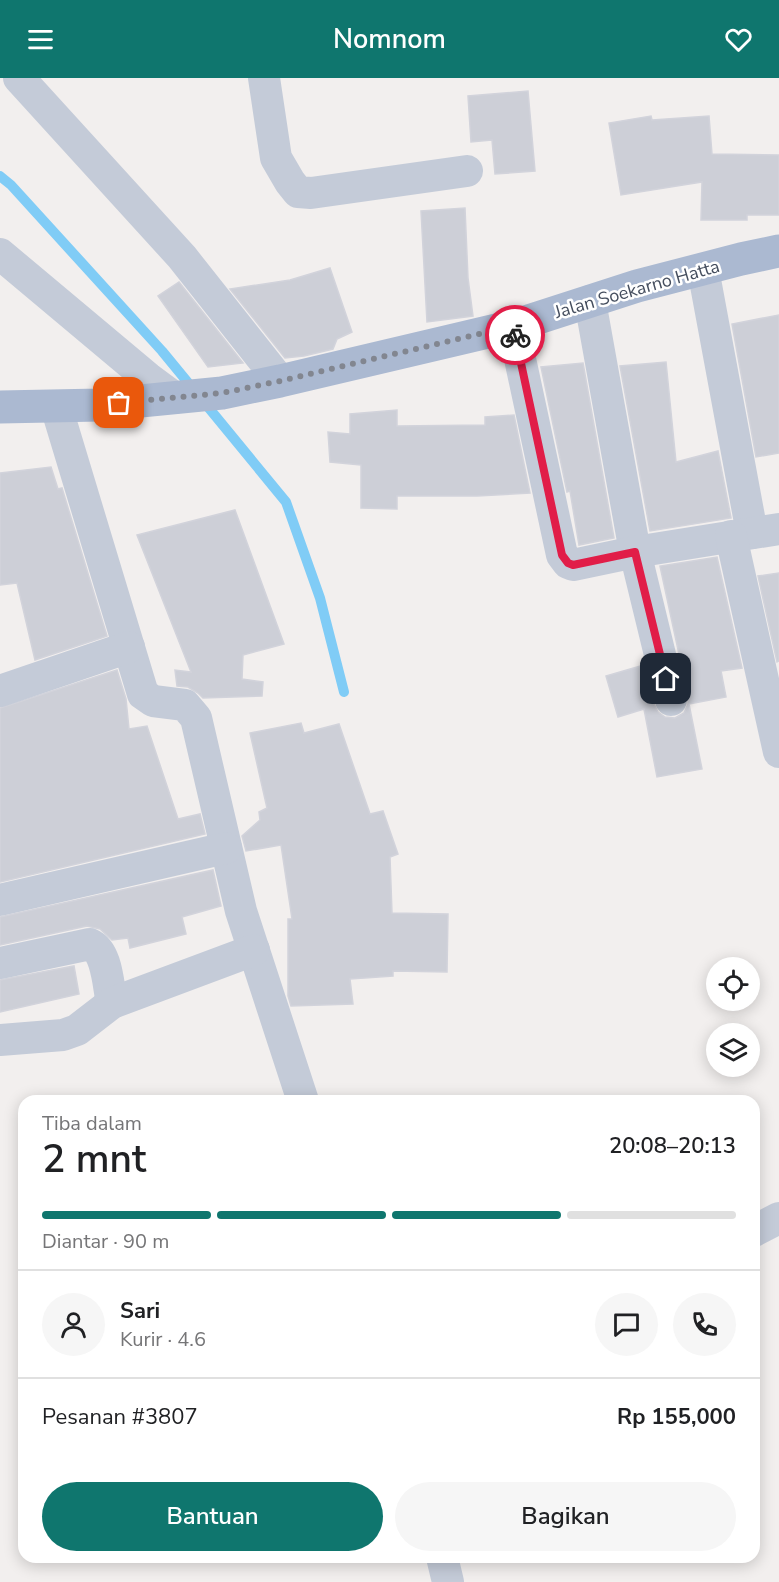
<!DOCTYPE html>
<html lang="id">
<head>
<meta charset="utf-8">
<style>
	:root { --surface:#fff; --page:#f6f6f6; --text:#202124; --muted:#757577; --line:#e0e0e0; --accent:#0f766e }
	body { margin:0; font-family:"Nunito Sans",sans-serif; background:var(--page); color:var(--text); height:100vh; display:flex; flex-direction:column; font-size:22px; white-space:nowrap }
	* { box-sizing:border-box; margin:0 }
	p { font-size:20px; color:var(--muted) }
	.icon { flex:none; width:33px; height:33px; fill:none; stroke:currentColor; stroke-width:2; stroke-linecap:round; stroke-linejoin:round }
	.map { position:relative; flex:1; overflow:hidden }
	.details { position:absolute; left:18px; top:1017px; width:742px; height:468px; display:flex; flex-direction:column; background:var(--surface); border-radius:18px; box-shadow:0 3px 15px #0003 }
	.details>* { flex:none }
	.fabs { position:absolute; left:706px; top:879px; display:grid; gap:12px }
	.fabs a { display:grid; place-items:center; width:54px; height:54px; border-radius:50%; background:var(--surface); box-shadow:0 3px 15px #0003; font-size:30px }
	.pin { position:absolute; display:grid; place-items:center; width:51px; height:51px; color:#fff; margin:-26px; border-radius:12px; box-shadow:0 3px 9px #0006 }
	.courier { position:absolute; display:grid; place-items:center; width:60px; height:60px; margin:-30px; border:4px solid #e11d48; border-radius:50%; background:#fff; color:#222; box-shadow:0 2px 8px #0007 }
	.overview em { font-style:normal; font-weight:600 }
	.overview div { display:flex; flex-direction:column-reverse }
	.overview { display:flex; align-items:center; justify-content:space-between; height:102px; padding:0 24px }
	h1 { font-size:39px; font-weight:600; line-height:45px }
	.bar { display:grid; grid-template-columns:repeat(4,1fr); gap:9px 6px; align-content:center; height:72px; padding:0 24px }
	.bar i { height:8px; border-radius:4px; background:var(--line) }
	.bar .active { background:var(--accent) }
	.bar p { grid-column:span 4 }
	.line { display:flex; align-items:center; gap:15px; padding:0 24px; border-top:2px solid var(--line) }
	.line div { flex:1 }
	.round { display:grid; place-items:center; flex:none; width:63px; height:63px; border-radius:32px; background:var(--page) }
	.primary-button { display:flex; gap:12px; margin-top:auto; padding:12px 24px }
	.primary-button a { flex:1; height:69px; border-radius:36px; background:var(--accent); color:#fff; font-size:24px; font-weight:600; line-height:69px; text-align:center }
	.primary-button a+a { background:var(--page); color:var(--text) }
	header { display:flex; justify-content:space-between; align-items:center; height:78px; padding:0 24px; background:var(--accent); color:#fff; font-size:27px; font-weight:600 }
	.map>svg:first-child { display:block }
</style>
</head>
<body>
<header><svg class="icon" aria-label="menu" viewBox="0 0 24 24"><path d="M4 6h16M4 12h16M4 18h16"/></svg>Nomnom<svg class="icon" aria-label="heart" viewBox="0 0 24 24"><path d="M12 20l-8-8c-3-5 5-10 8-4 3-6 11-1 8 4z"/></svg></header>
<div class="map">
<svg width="779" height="1504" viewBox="0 0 779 1504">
	<rect width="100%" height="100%" fill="#f2efee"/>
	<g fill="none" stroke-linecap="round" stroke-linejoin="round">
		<path stroke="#80ccf6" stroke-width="10" d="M0,98L11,107L162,273L286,424L320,520L344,614"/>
	</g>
	<g fill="#cdcfd7" stroke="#d2d3db" stroke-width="1.5">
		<path d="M528,13L535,93L495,96L492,62L471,64L468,18Z"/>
		<path d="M651,38L652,42L709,38L712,76L779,77V137H747V142H701L702,104L621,117L609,45Z"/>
		<path d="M465,130L468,200L473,238L427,244L421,133Z"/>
		<path d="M330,190L352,254L337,261L333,271L304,278L285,280L230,211L290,202Z"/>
		<path d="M179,204L243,285L208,289L158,218Z"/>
		<path d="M779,237V375L756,379L732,246Z"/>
		<path d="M666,284L676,384L718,373L731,440L650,453L620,288Z"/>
		<path d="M583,285L614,460L579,467L570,413L567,414L541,289Z"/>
		<path d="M397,332V348L485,347V339L514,337L530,415L477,418H397V431L361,430V387L330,384L328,354L350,356V336Z"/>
		<path d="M51,389L58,411L62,410L107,558L35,582L17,505L0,507V395Z"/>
		<path d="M235,432L284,566L243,577L242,601L263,604L262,618L203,620L198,615L188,609L177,608L175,592L191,594L137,457Z"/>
		<path d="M717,479L742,590L721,593L726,619L689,626L702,691L657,699L644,631L618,639L606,598L644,587L654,626L658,634L665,639L675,640L684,635L688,626V618L660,488Z"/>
		<path d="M779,495V583L777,584L758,498Z"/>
		<path d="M117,592L126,621L129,651L147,648L178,741L200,736L205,756L0,804V630Z"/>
		<path d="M301,645L304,655L339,646L370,736L383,733L398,776L390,779L392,835L448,836L447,894L393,893V898L350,901L353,926L291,928L288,918V841H292L281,767L246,773L242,758L260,742L259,734L267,730L250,655Z"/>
		<path d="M213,792L221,828L182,839L186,856L130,870L128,860L112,862L100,851L87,848L0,867V839Z"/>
		<path d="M74,888L79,916L0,934V902Z"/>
	</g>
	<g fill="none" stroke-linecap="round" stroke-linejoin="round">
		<g stroke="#c4cbd8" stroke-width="32">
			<path d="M19,0L182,179L280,303"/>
			<path d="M264,0L276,80L290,104L298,114L311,115L467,93"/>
			<path d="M0,176L148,300L175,320"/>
			<path d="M703,191L752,455"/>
			<path d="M590,223L635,474L671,622"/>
			<path d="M513,248L562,477L568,485L573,487L635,474L779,451"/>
			<path d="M56,328L143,616L153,623L185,627L196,640L241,833L303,1023"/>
			<path d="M731,458L779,674"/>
			<path d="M0,613L129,569"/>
			<path d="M0,822L226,770"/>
			<path d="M0,885L90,866C108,874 108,909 112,925"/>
			<path d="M0,962L63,957L77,952L112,925L254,872"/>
			<path d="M754,1153L779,1140"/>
			<path d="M442,1479L448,1504"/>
		</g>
		<path stroke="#abb9d1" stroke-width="33" d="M0,329L100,327L222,315L280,303L513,248L637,208L741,181L779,173"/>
	</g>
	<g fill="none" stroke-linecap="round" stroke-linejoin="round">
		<path stroke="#828690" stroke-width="6" stroke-dasharray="0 10.8" d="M119,325L222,315L280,303L513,248L515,257"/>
		<path stroke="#e11d48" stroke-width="8" d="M515,257L562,477L568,485L573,487L635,474L666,601"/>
	</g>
	<g text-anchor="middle" stroke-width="5" stroke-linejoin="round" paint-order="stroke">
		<g font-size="18" fill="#454e5e" stroke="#fff">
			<text transform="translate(637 211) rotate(-16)" y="6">Jalan Soekarno Hatta</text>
		</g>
	</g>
</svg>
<div class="fabs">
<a><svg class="icon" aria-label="locate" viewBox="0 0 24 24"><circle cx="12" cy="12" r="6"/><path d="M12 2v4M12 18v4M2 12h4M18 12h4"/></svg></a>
<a><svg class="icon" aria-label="layers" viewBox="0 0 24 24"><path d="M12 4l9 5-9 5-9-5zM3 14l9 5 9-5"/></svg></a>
</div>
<div class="pin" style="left:119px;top:325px;background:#ea580c"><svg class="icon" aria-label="bag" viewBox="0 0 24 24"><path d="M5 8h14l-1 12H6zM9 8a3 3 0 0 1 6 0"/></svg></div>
<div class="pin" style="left:666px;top:601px;background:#1f2937"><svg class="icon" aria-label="home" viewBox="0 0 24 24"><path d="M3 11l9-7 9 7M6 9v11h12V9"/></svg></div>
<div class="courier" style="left:515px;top:257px"><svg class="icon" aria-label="bike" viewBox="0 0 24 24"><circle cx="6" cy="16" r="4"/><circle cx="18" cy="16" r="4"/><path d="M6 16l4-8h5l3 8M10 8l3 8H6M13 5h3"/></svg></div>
<section class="details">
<div class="overview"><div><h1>2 mnt</h1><p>Tiba dalam</p></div><em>20:08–20:13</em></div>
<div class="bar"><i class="active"></i><i class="active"></i><i class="active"></i><i></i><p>Diantar · 90 m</p></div>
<div class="line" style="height:108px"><a class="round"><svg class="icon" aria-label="person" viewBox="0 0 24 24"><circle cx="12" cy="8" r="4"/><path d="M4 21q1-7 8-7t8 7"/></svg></a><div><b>Sari</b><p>Kurir · 4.6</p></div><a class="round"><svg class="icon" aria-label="chat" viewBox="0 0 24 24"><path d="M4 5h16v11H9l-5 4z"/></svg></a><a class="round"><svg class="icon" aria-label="phone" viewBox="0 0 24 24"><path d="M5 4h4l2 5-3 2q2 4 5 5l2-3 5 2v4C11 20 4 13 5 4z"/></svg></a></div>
<div class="line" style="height:78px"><div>Pesanan #3807</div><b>Rp 155,000</b></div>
<div class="primary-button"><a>Bantuan</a><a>Bagikan</a></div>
</section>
</div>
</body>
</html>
